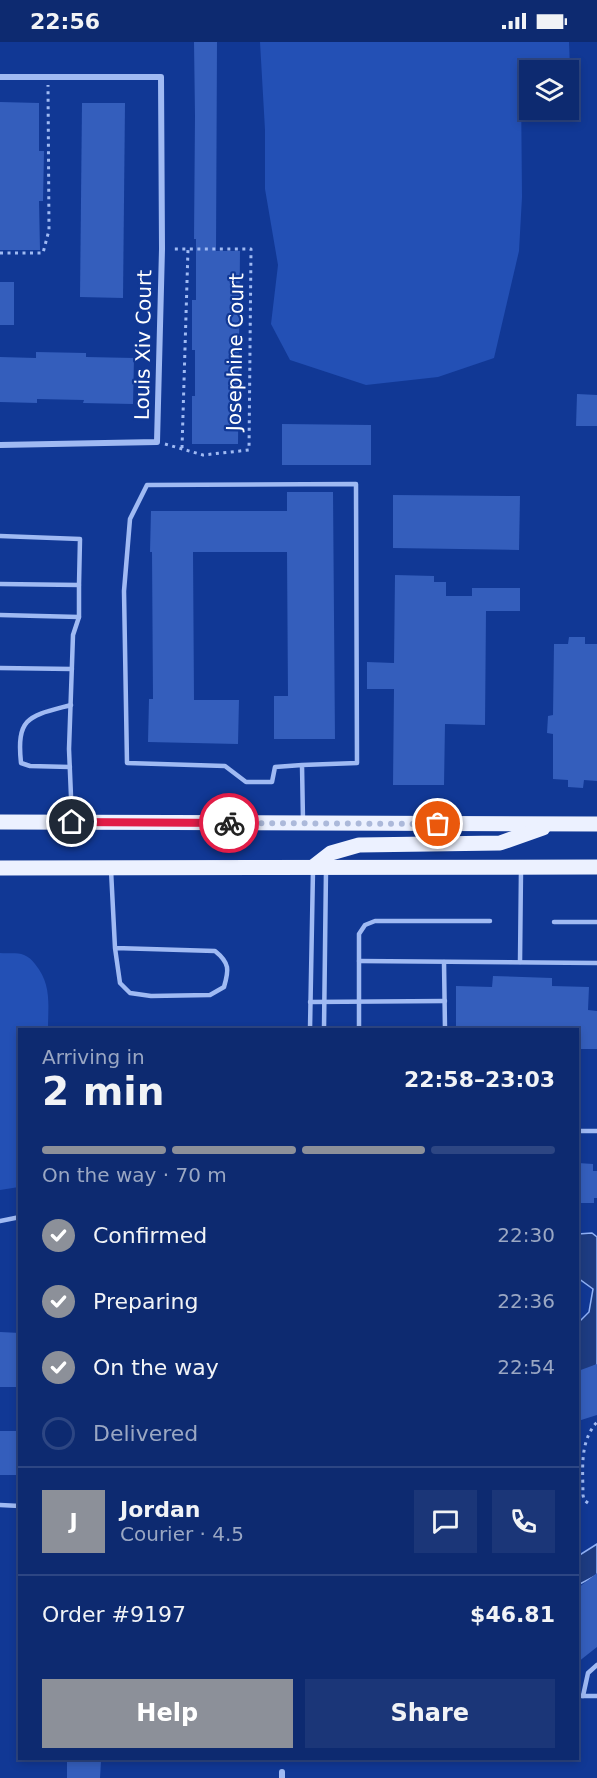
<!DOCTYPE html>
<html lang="en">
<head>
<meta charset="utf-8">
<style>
	:root { --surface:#0d2a70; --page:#1b3678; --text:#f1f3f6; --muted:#9aa7c3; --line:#2d4683; --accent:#8c9099 }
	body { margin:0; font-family:"DejaVu Sans",sans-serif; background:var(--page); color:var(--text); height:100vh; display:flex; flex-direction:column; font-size:22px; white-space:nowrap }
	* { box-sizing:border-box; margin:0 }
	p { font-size:20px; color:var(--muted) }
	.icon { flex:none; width:33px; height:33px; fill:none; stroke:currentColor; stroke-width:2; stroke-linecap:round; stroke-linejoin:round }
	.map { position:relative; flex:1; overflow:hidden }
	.side { position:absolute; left:18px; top:986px; width:561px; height:732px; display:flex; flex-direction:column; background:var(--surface); border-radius:0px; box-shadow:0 3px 9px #0003,0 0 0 2px var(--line) }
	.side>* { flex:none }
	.tools { position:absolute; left:519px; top:18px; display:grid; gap:12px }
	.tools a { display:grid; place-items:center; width:60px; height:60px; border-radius:0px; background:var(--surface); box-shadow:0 3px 9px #0003,0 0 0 2px var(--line); font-size:30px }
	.pin { position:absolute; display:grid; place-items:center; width:51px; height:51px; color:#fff; margin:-26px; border:3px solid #fff; border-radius:50%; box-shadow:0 2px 6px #0007 }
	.courier { position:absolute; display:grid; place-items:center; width:60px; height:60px; margin:-30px; border:4px solid #e11d48; border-radius:50%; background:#fff; color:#222; box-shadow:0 2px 8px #0007 }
	.overview em { font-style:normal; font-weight:600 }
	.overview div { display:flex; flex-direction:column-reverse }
	.overview { display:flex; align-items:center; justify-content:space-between; height:102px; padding:0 24px }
	h1 { font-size:39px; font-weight:600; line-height:45px }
	.bar { display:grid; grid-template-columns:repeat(4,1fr); gap:9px 6px; align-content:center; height:72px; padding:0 24px }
	.bar i { height:8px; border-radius:4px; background:var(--line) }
	.bar .on { background:var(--accent) }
	.bar p { grid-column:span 4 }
	.line { display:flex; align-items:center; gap:15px; padding:0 24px; border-top:2px solid var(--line) }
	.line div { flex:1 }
	.round { display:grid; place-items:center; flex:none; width:63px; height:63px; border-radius:0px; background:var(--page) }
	ol { padding:0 24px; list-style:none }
	li { display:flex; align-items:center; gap:18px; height:66px }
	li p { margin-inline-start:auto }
	li .icon { padding:6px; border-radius:50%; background:var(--accent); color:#fff; stroke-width:4 }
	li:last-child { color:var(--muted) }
	li i { width:33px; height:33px; border:3px solid var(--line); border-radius:50% }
	.cta { display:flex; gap:12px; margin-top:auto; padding:12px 24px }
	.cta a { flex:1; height:69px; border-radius:0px; background:var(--accent); color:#fff; font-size:24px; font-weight:600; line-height:69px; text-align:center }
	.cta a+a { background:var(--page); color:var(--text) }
	.status { display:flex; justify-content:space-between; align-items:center; height:42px; padding:0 30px; background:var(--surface); direction:ltr }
	.status svg { height:16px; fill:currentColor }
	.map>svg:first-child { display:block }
</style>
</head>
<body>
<div class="status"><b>22:56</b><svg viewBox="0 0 49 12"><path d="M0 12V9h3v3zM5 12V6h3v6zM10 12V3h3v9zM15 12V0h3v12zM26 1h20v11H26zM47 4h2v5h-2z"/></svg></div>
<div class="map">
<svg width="597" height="1736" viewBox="0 0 597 1736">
	<rect width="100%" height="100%" fill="#113895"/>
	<g fill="#2350b5">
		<path d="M260,0H569L570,26L563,28H530L529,41L521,45L522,155L519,209L494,316L438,335L366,343L290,318L271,282L278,223L265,147V88Z"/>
		<path d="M0,911C8,912 17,910 24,913C29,915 32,918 35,922C52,943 48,962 48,987H20L19,1145L0,1148Z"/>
	</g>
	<g fill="#1d3b81" stroke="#91b2f7" stroke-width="1.5">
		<path d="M592,1191L597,1195V1323L578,1333V1281L589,1270L593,1247L578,1236V1192Z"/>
		<path d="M597,1502V1533L578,1543V1514Z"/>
	</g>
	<g fill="#345ebc">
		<path d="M194,0H217L216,209H240L238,402H192V354H195V308H192V258H196V197H194L195,74Z"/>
		<path d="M0,60L39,61V109H44L43,159H39L40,208H0Z"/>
		<path d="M82,61H125L123,256L80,255Z"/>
		<rect x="0" y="240" width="14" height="43"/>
		<path d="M36,310L86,311V315L134,316L133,362L83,361L84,358L37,357V361L0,360V315L36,316Z"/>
		<path d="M577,352L597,353V384H576Z"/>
		<path d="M282,382L371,383V423H282Z"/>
		<path d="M287,450H333L335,697H274V654H288L287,510H193L194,658H239L238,702L148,700L149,657H153L152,510H150L151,469H287Z"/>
		<path d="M393,453L520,454L519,508L393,506Z"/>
		<path d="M395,533L434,534V540H446V554H472V546H520V569H486L485,683L445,682L444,743H393L394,647H367V620L394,621Z"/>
		<path d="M569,595H585V602H597V739L584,738L583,746L568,745V738L553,737V692L547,691L548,674L553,673L554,602H568Z"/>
		<path d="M493,934L552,936V944L589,945L588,968L597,969V1007H578V987H456V944L492,945Z"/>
		<path d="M578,1121L593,1122V1129H597V1156H594V1161H578Z"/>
		<path d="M0,1290L20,1291V1345H0Z"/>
		<path d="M597,1322V1373L578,1379V1329Z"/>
		<rect x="0" y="1389" width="20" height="44"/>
		<path d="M597,1531V1605L578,1620V1546Z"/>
		<path d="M67,1717L101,1719L100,1736H67Z"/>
	</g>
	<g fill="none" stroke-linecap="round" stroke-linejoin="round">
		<g stroke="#a0baf3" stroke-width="3" stroke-dasharray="3 4.5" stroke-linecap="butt">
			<path d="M0,211H43L49,188L48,43"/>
			<path d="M165,402L203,413L249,408L251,207H173"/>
			<path d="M182,406L188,207"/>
			<path d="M588,1461L584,1458L583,1453C583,1428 579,1400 597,1380"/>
		</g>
		<g stroke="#a0baf3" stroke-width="4.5">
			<path d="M0,494L80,497L79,543L0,542"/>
			<path d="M0,573L79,575"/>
			<path d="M0,626L72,627"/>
			<path d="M302,723L275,725L272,740H246L225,724L127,721L124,549L130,477L147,443L356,442L357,721L302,723L303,779"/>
			<path d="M70,725L30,724L21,721C16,674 30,674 71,663"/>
			<path d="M72,778L69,707L73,593L79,575V543"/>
			<path d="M111,828L115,906L120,941L130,951L151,954L210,953L224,945C229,928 230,921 215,909L115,906"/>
			<path d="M554,880H597"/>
			<path d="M359,919L597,921"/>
			<path d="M444,920L445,987"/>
			<path d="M520,920L521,828"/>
			<path d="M310,960L445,959"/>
			<path d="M310,987L313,828"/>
			<path d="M324,987L326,828"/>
			<path d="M359,987V892L365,883L375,879H490"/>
			<path d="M578,1089H597"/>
			<path d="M0,1179L20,1175"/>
			<path d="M0,1463L20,1464"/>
			<path d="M578,1654H597"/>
			<path d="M583,1654L588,1631L597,1623"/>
		</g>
		<g stroke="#a0baf3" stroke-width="6">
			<path d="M0,35H161L162,207L157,400L0,403"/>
			<path d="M282,1736V1730"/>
		</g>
		<g stroke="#ecf1ff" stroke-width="15">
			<path d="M0,780L597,782"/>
			<path d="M313,825L331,811L359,803L500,801L543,786"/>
			<path d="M0,826L597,825"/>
		</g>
	</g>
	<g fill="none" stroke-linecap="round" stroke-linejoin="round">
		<path stroke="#acb9da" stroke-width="6" stroke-dasharray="0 10.8" d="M229,781L438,782"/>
		<path stroke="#e11d48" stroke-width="8" d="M72,780L229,781"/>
	</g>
	<g text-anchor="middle" stroke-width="4.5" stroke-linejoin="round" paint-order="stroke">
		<g font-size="20" fill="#fff" stroke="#113895">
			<text transform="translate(143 303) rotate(-89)" y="7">Louis Xiv Court</text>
			<text transform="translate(235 310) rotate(-89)" y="7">Josephine Court</text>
		</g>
	</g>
</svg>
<div class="tools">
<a><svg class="icon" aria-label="layers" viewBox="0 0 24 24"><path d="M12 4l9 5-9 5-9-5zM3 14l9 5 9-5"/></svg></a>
</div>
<div class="pin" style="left:438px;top:782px;background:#ea580c"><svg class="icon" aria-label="bag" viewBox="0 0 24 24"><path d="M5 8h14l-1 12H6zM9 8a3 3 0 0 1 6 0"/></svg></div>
<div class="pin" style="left:72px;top:780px;background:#1f2937"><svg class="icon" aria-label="home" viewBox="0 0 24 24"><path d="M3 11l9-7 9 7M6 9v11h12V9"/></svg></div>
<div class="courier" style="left:229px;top:781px"><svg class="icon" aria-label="bike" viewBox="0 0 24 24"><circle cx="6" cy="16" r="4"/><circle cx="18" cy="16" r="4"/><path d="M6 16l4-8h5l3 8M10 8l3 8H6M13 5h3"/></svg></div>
<section class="side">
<div class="overview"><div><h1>2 min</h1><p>Arriving in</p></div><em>22:58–23:03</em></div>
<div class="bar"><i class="on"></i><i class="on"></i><i class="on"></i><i></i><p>On the way · 70 m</p></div>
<ol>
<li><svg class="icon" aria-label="check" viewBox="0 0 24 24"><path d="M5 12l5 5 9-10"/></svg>Confirmed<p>22:30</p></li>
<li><svg class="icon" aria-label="check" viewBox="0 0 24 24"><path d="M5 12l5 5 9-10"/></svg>Preparing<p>22:36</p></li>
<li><svg class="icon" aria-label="check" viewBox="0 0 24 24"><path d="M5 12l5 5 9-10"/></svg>On the way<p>22:54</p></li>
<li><i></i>Delivered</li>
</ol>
<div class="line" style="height:108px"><b class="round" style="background:var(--accent);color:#fff">J</b><div><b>Jordan</b><p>Courier · 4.5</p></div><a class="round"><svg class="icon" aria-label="chat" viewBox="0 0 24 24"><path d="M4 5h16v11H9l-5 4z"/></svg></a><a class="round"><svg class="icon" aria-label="phone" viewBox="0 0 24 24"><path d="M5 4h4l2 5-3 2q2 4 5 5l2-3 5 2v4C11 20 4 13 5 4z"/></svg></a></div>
<div class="line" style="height:78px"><div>Order #9197</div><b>$46.81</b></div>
<div class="cta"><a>Help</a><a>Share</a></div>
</section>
</div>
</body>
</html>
